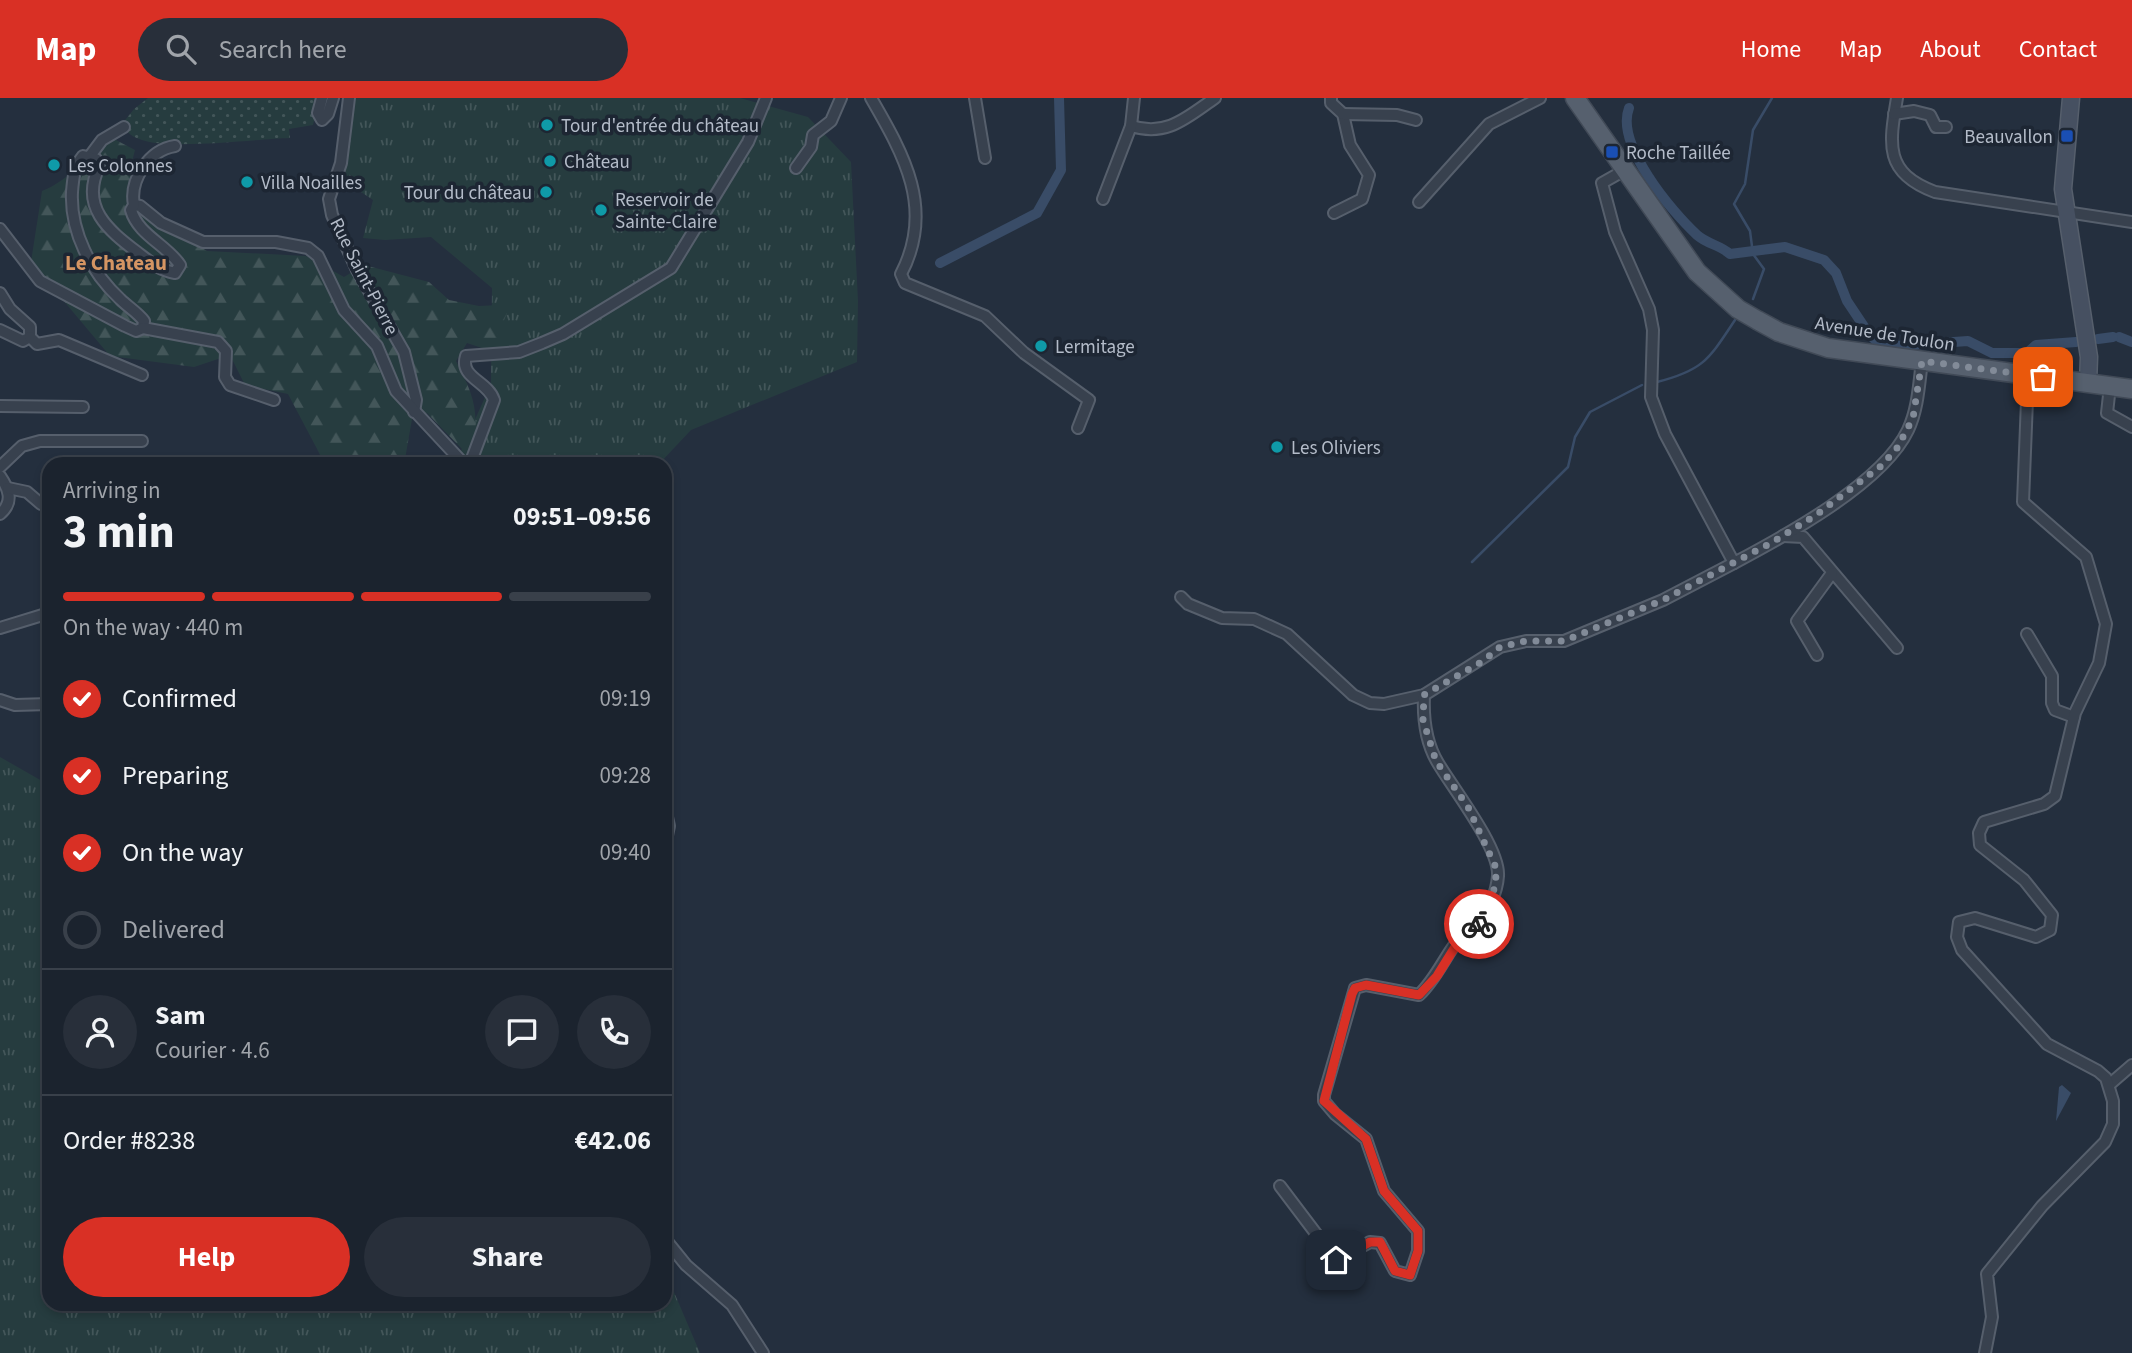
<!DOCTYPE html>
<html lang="en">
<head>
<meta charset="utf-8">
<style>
	:root { --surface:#1b232e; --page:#282f3a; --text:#f1f3f6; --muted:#a0a4aa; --line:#39404a; --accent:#d93025 }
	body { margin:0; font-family:"Source Sans 3",sans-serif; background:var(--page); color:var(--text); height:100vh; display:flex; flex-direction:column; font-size:26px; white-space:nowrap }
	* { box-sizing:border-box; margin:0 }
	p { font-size:23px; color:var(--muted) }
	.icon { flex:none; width:38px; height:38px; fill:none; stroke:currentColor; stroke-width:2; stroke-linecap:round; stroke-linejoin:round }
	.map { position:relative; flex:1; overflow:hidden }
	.drawer { position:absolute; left:42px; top:359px; width:630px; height:854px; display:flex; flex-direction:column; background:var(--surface); border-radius:21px; box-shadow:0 4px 10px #0003,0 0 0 2px var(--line) }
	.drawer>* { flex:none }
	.pin { position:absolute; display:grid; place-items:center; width:60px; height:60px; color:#fff; margin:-30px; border-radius:14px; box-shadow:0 4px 10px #0006 }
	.courier { position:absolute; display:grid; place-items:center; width:70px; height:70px; margin:-35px; border:5px solid #d93025; border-radius:50%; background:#fff; color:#222; box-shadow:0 2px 9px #0007 }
	.summary em { font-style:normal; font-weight:700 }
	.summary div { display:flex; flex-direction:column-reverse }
	.summary { display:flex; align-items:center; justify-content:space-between; height:119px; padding:0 21px }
	h1 { font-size:46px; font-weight:700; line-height:52px }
	.bar { display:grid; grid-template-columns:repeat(4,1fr); gap:10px 7px; align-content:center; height:84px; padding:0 21px }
	.bar i { height:9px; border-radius:5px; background:var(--line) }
	.bar .active { background:var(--accent) }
	.bar p { grid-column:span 4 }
	.line { display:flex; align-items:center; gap:18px; padding:0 21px; border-top:2px solid var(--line) }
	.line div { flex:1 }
	.round { display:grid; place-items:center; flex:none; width:74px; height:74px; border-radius:37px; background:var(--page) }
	ol { padding:0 21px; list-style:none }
	li { display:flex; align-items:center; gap:21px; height:77px }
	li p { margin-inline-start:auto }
	li .icon { padding:7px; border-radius:50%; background:var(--accent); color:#fff; stroke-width:4 }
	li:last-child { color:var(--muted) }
	li i { width:38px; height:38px; border:4px solid var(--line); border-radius:50% }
	.button { display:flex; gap:14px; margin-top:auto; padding:14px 21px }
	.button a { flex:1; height:80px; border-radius:42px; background:var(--accent); color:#fff; font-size:28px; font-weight:700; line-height:80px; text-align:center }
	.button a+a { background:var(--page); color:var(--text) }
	header { display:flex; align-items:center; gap:42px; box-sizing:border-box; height:98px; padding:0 35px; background:var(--accent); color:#fff }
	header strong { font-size:33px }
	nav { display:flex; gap:38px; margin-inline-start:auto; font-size:24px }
	.search { width:490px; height:63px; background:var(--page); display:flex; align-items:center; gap:18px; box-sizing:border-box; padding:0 24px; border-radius:38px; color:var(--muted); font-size:26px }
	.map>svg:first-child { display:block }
</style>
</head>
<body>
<header>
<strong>Map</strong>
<div class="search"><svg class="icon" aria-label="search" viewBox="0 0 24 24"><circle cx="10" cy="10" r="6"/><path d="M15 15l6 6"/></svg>Search here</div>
<nav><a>Home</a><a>Map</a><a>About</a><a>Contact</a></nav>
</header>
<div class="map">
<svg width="2132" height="1255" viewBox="0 0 2132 1255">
	<defs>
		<pattern id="grass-tufts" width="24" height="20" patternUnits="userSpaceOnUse" patternTransform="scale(1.75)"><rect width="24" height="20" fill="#263c3f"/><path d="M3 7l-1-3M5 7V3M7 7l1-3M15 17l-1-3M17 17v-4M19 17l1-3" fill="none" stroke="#435659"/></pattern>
		<pattern id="forest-firs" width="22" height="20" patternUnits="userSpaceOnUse" patternTransform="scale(1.75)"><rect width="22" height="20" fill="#263c3f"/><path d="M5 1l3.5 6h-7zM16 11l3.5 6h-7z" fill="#435659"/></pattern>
		<pattern id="park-dots" width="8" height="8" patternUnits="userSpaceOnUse" patternTransform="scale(1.75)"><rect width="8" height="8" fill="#263c3f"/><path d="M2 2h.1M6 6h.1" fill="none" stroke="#435659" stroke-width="1.8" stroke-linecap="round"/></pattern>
	</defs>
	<rect width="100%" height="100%" fill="#242f3e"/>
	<g fill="url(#grass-tufts)">
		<path d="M353,0H740L808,19L851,64L858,203L857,264L691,332L659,366H455L491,286L492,190L431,139L385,142L363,140L373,102L340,80Z"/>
		<path d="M0,659L49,687V1206H665V1173L700,1255H0Z"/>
	</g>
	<path fill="url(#forest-firs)" d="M114,41L135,52L130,71L139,114L207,153L306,158L344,179L364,167L429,184L449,202L479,208L500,207L507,215L491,253L467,245L456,263C472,294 480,312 473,347L462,351L427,315L412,321L405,361L325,366L288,296L245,287L230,257L194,269L110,258L31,164L42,93C71,82 87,55 114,41Z"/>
	<path fill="url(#park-dots)" d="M148,0H319L313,27L289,31L290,40C257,41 170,52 142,42C132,39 127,35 122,26L134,11Z"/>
	<path fill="#394c67" d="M2062,987L2071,995L2056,1023L2059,989Z"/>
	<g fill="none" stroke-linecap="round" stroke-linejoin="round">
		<g stroke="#394c67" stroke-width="2.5">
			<path d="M1753,201L1764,171L1753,156L1750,133L1734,106L1745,86L1753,32L1772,0"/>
			<path d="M1657,284C1704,272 1709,261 1735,222"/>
			<path d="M1472,464L1568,369L1575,339L1590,314L1642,287"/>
		</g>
		<g stroke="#394c67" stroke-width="10">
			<path d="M1629,10C1615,46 1671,113 1697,137C1707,146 1720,147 1730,156L1785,149L1824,162L1836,175L1847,203L1867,233"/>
			<path d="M940,165L1037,115L1061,72L1059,0"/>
			<path d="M1872,239L1883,249L1968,243L1992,255H2027L2036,247L2076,244"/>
			<path d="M2119,239L2132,244"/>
			<path d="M2098,241L2113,239"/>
		</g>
		<defs>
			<g id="street">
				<path d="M322,0L318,15L322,22L328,16L333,0"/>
				<path d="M349,0L341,65L329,101L332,117L357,172L404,254L416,302L414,314"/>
				<path d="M871,0C904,57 935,111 901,176L905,185L985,218L1024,255L1089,302L1078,330"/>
				<path d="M975,0L985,60"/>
				<path d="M1331,0V5L1343,16L1350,47L1369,77L1362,101L1334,115"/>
				<path d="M1897,0C1889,47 1884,75 1935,94L2132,124"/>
				<path d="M1343,16L1397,17L1416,22"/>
				<path d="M1894,16L1914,13L1930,17L1936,29H1946"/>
				<path d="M1131,28C1167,39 1186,20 1215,0"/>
				<path d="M90,58L102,42L124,29"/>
				<path d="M796,70L811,49L813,37L831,23L841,0"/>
				<path d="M1103,101L1131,28L1134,0"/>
				<path d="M1419,104L1489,26L1540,0"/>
				<path d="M134,107L140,108L161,125L203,144H276L308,150L318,158L344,212L377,248L396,293L464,366"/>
				<path d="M0,131L40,183L125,228L136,233L143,230L144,223C137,214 128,209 120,201C91,174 70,134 72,94C73,81 74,69 83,58L96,61L99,69C80,109 108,132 137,154C150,164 159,172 175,175L180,167C167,147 138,137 131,112L134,107C129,82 149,52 175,48"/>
				<path d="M0,195L10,211L30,229V239L23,243L0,232"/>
				<path d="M143,230L218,244L226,253L225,279L230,287L274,302"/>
				<path d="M30,239L37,246L59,242L142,277"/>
				<path d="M2110,288L2107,315L2132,329"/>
				<path d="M0,308L83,309"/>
				<path d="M470,366L494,302C488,283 459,280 466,258L519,254L542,245L563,236L671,170L748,44L766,0"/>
				<path d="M0,369L22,348L40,343H142"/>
				<path d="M0,378C9,391 14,404 0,416"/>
				<path d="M8,390L27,394L41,406"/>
				<path d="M1783,438L1803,439L1897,550"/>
				<path d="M1734,465C1785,438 1883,385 1908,332C1918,311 1919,286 1922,263"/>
				<path d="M1181,499L1188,506L1222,520L1254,521L1287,536L1353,597L1370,605L1384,606L1424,597L1500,549L1526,543H1564L1663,502L1734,465L1665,336L1651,299L1653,232L1649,211L1615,134L1602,85L1625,72"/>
				<path d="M0,530L49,515"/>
				<path d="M2027,536L2052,578V605L2055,612L2074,619"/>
				<path d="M1817,557L1797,523L1832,475"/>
				<path d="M0,602L15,607L49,606"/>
				<path d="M665,710L669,728L665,747"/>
				<path d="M2110,986L2132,967"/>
				<path d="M1280,1088L1336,1162L1370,1144L1380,1145L1395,1173L1410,1177L1418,1153V1133L1384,1093L1366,1041L1335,1016L1324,1003V997L1355,890L1366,887L1419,897C1437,880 1447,854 1460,840C1466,835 1473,834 1478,828C1487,815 1497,795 1498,778C1500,750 1452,689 1438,665C1426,645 1423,619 1424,597"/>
				<path d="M665,1141L686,1167L732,1207L763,1255"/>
				<path d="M1985,1255L1992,1219L1987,1176L2042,1108L2105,1044L2113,1026V1003L2106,980L2098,973L2047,946L1962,852L1957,839L1959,824L1975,820L2036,839L2050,832L2052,817L2024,782L1980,747L1979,735L1984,724L2044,706L2055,698L2075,615L2099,565L2106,526L2086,459L2023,404L2028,277"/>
			</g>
			<path id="secondary" d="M2071,0L2063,91L2089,259L2088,285"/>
			<path id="primary" d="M1575,0L1697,174L1738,211L1757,222L1779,234L1828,250L2132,291"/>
		</defs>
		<use href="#street" stroke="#565f6c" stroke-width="14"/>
		<use href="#secondary" stroke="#565f6c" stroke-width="19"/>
		<use href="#primary" stroke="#414a57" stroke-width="21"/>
		<use href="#street" stroke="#38414e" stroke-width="10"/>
		<use href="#secondary" stroke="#465061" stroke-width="16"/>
		<use href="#primary" stroke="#56606e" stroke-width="18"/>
	</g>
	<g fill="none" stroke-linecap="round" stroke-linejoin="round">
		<path stroke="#828b98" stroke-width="7" stroke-dasharray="0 12.6" d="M1479,826L1492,803L1497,772L1468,709L1436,663L1423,622L1424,597L1483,563L1500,549L1526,543H1564L1663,502L1771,445L1816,417L1881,368L1897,350L1913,320L1922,263L2043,279"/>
		<path stroke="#d93025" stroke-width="9" d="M1336,1162L1370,1144H1380L1395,1173L1410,1177L1418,1153V1133L1384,1093L1366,1041L1324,1003L1352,896L1355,890L1366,887L1419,897L1437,878L1460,841L1479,826"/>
	</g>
	<g fill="#0f9aa8" stroke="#1d2633" stroke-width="2.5">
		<circle cx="547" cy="27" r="7"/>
		<circle cx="550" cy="63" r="7"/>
		<circle cx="54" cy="67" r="7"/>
		<circle cx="247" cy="84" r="7"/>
		<circle cx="546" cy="94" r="7"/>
		<circle cx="601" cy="112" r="7"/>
		<circle cx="1041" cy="248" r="7"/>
		<circle cx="1277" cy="349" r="7"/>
	</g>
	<g fill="#1a4fb4" stroke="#1d2633" stroke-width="2.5">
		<rect x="2060" y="31" width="14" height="14" rx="3.5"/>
		<rect x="1605" y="47" width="14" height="14" rx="3.5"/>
	</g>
	<g text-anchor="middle" stroke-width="7" stroke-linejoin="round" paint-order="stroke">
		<g font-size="19" fill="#b4bcc9" stroke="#1d2633" text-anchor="start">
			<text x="561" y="34">Tour d'entrée du château</text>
			<text x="2053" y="45" text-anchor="end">Beauvallon</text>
			<text x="1626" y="61">Roche Taillée</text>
			<text x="564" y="70">Château</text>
			<text x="68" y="74">Les Colonnes</text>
			<text x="261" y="91">Villa Noailles</text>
			<text x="532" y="101" text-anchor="end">Tour du château</text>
			<text x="615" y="108">Reservoir de<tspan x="615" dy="22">Sainte-Claire</tspan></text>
			<text x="1055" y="255">Lermitage</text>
			<text x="1291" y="356">Les Oliviers</text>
		</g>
		<g font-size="19" fill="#b4bcc9" stroke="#1d2633">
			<text transform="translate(365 178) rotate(63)" y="7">Rue Saint-Pierre</text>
			<text transform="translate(1885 235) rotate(9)" y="7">Avenue de Toulon</text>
		</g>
		<g font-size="21" font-weight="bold" fill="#d59563" stroke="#1d2633">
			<text x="116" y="172">Le Chateau</text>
		</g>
	</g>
</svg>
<div class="pin" style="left:2043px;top:279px;background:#ea580c"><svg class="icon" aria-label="bag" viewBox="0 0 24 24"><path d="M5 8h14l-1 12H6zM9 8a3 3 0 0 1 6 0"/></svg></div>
<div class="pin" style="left:1336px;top:1162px;background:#1f2937"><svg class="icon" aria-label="home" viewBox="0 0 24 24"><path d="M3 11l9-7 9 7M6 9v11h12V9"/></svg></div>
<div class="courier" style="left:1479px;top:826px"><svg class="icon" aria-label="bike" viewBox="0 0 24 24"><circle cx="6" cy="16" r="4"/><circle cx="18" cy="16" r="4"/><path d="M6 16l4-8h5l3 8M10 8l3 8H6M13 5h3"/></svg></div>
<section class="drawer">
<div class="summary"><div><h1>3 min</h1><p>Arriving in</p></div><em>09:51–09:56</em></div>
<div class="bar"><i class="active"></i><i class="active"></i><i class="active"></i><i></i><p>On the way · 440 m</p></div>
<ol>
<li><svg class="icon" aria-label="check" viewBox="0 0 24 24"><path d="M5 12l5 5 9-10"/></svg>Confirmed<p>09:19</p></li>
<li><svg class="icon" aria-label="check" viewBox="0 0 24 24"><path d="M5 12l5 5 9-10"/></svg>Preparing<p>09:28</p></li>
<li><svg class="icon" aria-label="check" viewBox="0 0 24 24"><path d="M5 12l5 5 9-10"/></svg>On the way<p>09:40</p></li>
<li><i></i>Delivered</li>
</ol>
<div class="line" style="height:126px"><a class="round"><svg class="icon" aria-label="person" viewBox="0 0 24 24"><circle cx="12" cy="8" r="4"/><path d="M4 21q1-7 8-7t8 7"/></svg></a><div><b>Sam</b><p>Courier · 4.6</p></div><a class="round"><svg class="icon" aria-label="chat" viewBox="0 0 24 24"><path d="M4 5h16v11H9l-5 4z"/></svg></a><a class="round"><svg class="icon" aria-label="phone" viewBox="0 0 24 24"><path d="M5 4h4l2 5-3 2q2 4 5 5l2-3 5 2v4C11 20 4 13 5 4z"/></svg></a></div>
<div class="line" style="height:91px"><div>Order #8238</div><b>€42.06</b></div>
<div class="button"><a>Help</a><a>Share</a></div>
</section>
</div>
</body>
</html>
